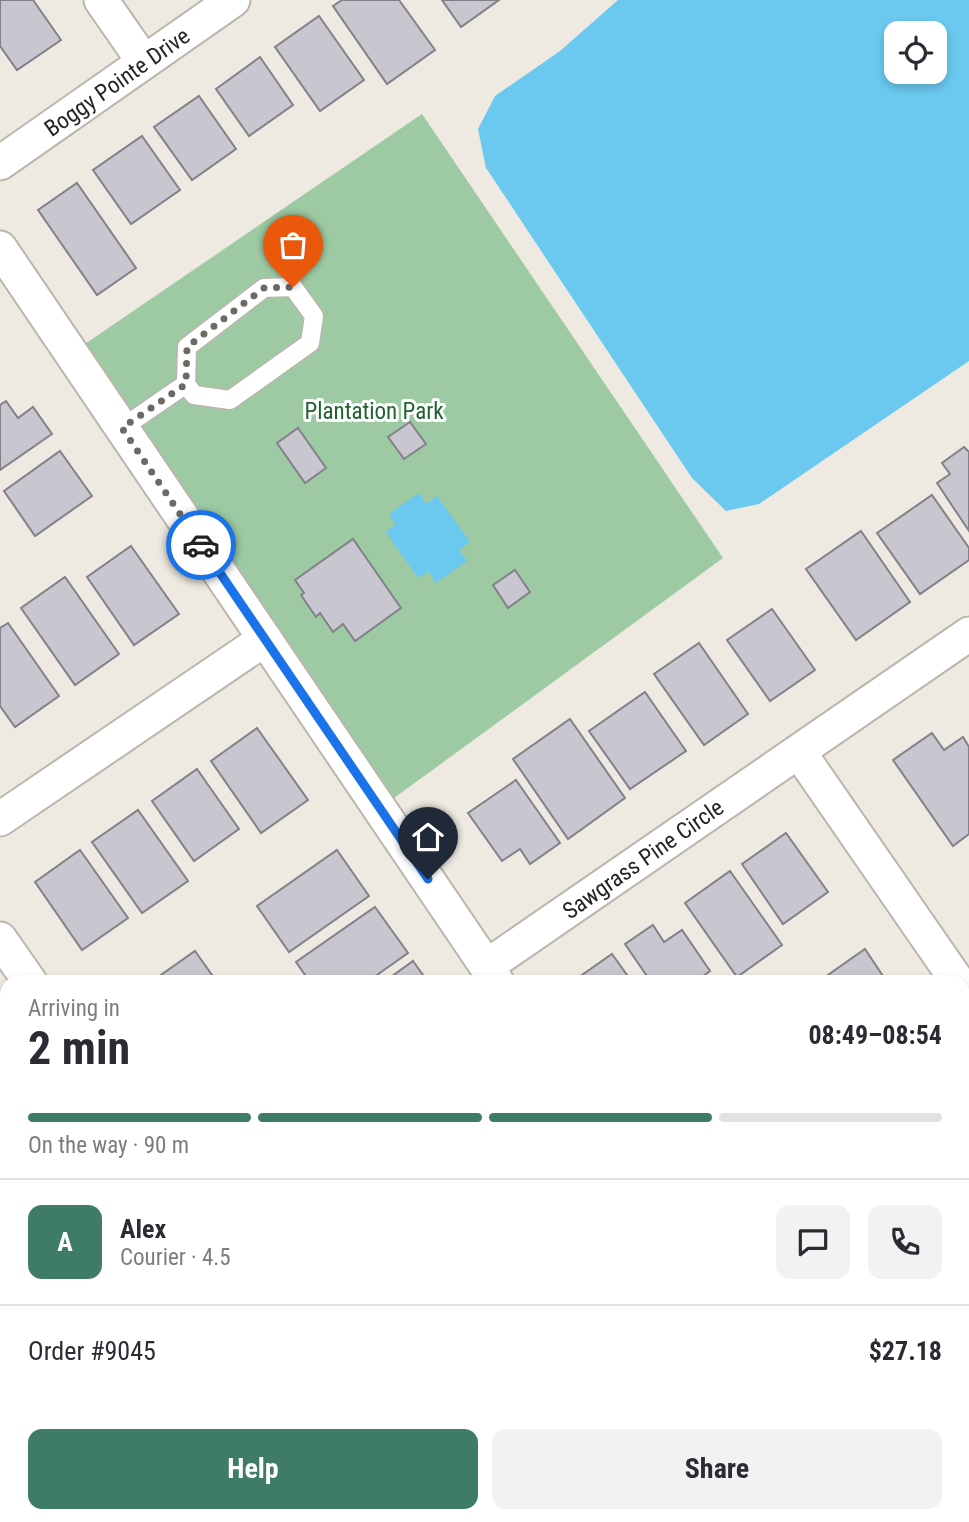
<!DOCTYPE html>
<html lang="en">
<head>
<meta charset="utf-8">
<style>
	:root { --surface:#fff; --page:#f2f2f3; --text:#2b2b33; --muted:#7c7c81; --line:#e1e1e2; --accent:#3e7c67 }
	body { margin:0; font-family:"Roboto Condensed",sans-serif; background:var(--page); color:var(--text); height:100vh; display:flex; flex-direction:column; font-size:26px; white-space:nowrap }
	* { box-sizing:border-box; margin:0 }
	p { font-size:23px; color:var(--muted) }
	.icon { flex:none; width:38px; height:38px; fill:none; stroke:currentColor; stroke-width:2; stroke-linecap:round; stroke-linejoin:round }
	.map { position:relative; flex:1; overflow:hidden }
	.drawer { position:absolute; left:0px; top:975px; width:970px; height:548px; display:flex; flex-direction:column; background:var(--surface); border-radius:21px 21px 0 0; box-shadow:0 4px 10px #0003 }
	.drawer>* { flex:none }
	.fabs { position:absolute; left:884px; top:21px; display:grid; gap:14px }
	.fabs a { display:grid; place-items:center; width:63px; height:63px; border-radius:14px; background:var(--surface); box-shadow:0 4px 10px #0003; font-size:35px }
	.pin { position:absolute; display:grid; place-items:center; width:60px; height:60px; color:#fff; margin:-72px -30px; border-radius:50% 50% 50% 0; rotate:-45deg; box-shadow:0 0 7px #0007 }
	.pin .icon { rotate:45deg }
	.courier { position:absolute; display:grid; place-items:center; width:70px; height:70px; margin:-35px; border:5px solid #1a73e8; border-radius:50%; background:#fff; color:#222; box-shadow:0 2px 9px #0007 }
	.overview em { font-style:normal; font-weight:700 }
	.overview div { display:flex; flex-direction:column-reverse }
	.overview { display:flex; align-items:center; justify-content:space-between; height:119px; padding:0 28px }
	h1 { font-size:46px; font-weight:700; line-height:52px }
	.bar { display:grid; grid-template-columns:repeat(4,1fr); gap:10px 7px; align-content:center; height:84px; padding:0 28px }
	.bar i { height:9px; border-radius:5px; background:var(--line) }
	.bar .current { background:var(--accent) }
	.bar p { grid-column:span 4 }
	.line { display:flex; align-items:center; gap:18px; padding:0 28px; border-top:2px solid var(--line) }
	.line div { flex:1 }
	.round { display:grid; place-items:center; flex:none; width:74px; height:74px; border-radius:14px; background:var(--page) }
	.action { display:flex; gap:14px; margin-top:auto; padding:14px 28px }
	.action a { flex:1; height:80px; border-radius:14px; background:var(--accent); color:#fff; font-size:28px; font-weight:700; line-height:80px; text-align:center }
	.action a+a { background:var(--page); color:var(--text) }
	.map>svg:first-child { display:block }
</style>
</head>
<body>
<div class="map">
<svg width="969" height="1522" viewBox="0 0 969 1522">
	<rect width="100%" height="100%" fill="#eeeae1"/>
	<path fill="#9dcaa3" d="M422,114L723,558L390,801L79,348Z"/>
	<g fill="#6bc9ef" fill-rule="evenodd">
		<path d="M618,0H969V361L759,504L726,511L692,478L486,168L478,129L495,96L560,51ZM896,33H934V72H896Z"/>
		<path d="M419,493L426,504L437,496L470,542L459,550L467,561L436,583L428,571L418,578L386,532L396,524L389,514Z"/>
	</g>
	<g fill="#c8c6cf" stroke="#828189" stroke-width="2">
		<path d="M0,0H33L61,40L17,70L0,46Z"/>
		<path d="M342,0H399L435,50L387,84L333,6Z"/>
		<path d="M442,0H499L461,27Z"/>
		<path d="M319,16L364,80L320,111L275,47Z"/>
		<path d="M260,57L293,105L249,136L216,89Z"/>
		<path d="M199,96L236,149L192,180L154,127Z"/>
		<path d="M142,136L180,190L131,224L93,170Z"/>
		<path d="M77,183L136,268L97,295L38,210Z"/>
		<path d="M6,401L18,418L33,407L52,434L0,470V405Z"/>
		<path d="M410,422L426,444L404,459L388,437Z"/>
		<path d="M298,428L326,468L305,483L277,443Z"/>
		<path d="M964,447L969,452V531L937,483L950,474L942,463Z"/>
		<path d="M60,451L92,496L35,536L4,491Z"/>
		<path d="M932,495L969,548V560L920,594L877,533Z"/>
		<path d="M861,531L910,602L856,640L806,569Z"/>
		<path d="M353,539L401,608L355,641L343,624L333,632L320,613L316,617L301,595L304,593L295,580Z"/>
		<path d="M131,546L179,614L134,645L87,577Z"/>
		<path d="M515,570L530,592L508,608L493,585Z"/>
		<path d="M65,577L119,654L75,685L21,608Z"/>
		<path d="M772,609L815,670L770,701L727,640Z"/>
		<path d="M8,623L59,696L15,727L0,706V628Z"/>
		<path d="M699,643L748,714L704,745L654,674Z"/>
		<path d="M645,692L686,751L630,789L589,731Z"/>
		<path d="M570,719L625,798L568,839L513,759Z"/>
		<path d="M257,728L308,800L261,833L211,761Z"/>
		<path d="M932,733L944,750L963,737L969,747V834L953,846L893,760Z"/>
		<path d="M197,769L239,829L194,861L152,801Z"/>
		<path d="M516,780L560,843L530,864L520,849L502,861L468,813Z"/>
		<path d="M138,810L188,881L142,913L92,842Z"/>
		<path d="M786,833L828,892L783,924L742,864Z"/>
		<path d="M80,850L128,918L82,950L35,882Z"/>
		<path d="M337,850L369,896L289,952L257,906Z"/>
		<path d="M730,871L782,945L737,977L685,903Z"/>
		<path d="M375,907L408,953L367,982H310L296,962Z"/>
		<path d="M653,925L664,942L682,930L710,971L695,982H651L625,944Z"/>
		<path d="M865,949L887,982H818Z"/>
		<path d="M195,951L217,982H151Z"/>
		<path d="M612,954L632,982H572Z"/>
		<path d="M413,961L428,982H384Z"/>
		<path d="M7,1076V1144L0,1149V1081Z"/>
		<path d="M962,1088L969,1098V1119L962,1124Z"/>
		<path d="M969,1141V1211L962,1215V1146Z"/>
		<path d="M969,1227V1270L962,1261V1232Z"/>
		<path d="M0,1349L7,1359V1380L0,1385Z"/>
		<path d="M962,1390L969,1399V1420L962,1425Z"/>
		<path d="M7,1392V1459L0,1464V1397Z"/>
		<path d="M969,1433V1501L962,1505V1438Z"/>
		<path d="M7,1473V1515L0,1505V1478Z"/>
		<path d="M969,1510V1522H952L962,1516Z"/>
		<path d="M7,1516H42L33,1522H12Z"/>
		<path d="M63,1516H96L101,1522H54Z"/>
		<path d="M212,1516H234L225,1522H216Z"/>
		<path d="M266,1516H328L333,1522H257Z"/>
		<path d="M469,1516H504L495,1522H473Z"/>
		<path d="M531,1516H587L592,1522H522Z"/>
		<path d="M670,1516H761L752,1522H675Z"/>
		<path d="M932,1516H948L938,1522Z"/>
	</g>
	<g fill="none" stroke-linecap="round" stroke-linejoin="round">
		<defs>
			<path id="service" d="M122,428L186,384L187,347L264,288L293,287L314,316L310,343L230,400L194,395L186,384"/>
			<g id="minor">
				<path d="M101,0L144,62"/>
				<path d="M0,163L233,0"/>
				<path d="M0,248L497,982"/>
				<path d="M799,752L958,982"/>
				<path d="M0,819L265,639"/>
				<path d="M0,939L30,982"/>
				<path d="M487,966L969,634"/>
				<path d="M395,1516L399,1522"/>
				<path d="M858,1516L863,1522"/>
			</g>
		</defs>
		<use href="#service" stroke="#bab6ae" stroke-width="21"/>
		<use href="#minor" stroke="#bab6ae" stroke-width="37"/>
		<use href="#service" stroke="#fff" stroke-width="18"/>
		<use href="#minor" stroke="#fff" stroke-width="33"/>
	</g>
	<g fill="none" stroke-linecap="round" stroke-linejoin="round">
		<path stroke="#6c6a65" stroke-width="7" stroke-dasharray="0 12.6" d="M201,545L122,428L186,384L187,347L264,288L293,287"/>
		<path stroke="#1a73e8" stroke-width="9" d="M201,545L428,879"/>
	</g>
	<g text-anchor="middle" stroke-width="6" stroke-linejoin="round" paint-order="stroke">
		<g font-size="23" fill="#262522" stroke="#fff">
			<text transform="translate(117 82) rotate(-35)" y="8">Boggy Pointe Drive</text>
			<text transform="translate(643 859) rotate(-35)" y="8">Sawgrass Pine Circle</text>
		</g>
		<g font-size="23" fill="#1f632f" stroke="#fff">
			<text x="374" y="419">Plantation Park</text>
		</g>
	</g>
</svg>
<div class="fabs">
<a><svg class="icon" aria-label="locate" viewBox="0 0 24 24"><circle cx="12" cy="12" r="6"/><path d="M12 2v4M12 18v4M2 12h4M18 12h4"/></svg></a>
</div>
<div class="pin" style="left:293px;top:287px;background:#ea580c"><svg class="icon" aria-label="bag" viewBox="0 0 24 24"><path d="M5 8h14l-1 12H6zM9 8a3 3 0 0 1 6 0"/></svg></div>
<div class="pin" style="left:428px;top:879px;background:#1f2937"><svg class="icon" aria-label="home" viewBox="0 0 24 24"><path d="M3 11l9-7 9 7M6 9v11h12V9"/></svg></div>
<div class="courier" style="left:201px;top:545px"><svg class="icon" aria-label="car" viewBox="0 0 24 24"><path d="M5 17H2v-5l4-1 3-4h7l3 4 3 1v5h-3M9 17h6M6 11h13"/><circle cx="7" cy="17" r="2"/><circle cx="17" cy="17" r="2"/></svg></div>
<section class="drawer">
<div class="overview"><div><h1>2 min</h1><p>Arriving in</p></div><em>08:49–08:54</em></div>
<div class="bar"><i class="current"></i><i class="current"></i><i class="current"></i><i></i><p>On the way · 90 m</p></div>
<div class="line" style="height:126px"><b class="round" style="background:var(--accent);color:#fff">A</b><div><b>Alex</b><p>Courier · 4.5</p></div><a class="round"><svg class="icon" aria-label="chat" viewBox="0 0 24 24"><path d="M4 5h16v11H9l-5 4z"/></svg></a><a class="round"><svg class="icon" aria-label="phone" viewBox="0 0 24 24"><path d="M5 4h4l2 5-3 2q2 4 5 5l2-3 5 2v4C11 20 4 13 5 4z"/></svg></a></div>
<div class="line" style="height:91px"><div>Order #9045</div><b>$27.18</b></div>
<div class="action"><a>Help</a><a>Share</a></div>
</section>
</div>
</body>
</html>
